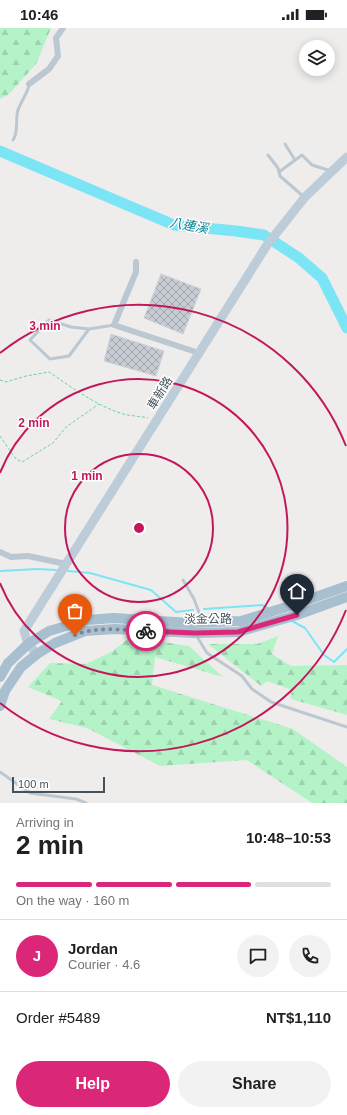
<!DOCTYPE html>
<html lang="en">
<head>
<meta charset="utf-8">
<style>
	:root { --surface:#fff; --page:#f2f2f2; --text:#202124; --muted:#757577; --line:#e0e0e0; --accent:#db2777 }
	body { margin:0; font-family:Helvetica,"Noto Sans TC",sans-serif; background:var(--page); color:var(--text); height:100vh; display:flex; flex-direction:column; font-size:15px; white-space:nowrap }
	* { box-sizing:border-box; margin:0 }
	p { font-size:13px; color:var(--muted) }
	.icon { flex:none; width:22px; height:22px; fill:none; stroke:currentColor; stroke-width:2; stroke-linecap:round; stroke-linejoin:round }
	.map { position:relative; height:775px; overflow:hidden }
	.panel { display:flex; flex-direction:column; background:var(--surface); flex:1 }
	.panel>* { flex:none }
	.buttons { position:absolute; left:299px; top:12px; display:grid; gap:8px }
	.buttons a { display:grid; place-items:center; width:36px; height:36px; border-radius:50%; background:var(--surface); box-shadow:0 2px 10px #0003; font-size:20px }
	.scale { position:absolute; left:12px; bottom:10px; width:93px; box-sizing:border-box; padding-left:4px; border:2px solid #43525b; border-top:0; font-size:11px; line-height:14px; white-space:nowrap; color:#43525b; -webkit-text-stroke:3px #fff; paint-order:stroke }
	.pin { position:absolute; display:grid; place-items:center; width:34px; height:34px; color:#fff; margin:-41px -17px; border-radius:50% 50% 50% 0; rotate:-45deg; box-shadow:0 0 4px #0007 }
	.pin .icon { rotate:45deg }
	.courier { position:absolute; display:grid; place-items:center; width:40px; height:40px; margin:-20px; border:3px solid #db2777; border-radius:50%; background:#fff; color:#222; box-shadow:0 1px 5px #0007 }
	.summary em { font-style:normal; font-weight:800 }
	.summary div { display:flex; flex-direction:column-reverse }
	.summary { display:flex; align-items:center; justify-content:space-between; height:68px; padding:0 16px }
	h1 { font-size:26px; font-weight:800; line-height:30px }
	.bar { display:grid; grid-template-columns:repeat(4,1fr); gap:6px 4px; align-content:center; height:48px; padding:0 16px }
	.bar i { height:5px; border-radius:3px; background:var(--line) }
	.bar .active { background:var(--accent) }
	.bar p { grid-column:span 4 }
	.line { display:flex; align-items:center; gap:10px; padding:0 16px; border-top:1px solid var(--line) }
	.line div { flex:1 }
	.round { display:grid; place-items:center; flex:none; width:42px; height:42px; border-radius:21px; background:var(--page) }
	.primary-button { display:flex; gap:8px; margin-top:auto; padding:8px 16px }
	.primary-button a { flex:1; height:46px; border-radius:24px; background:var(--accent); color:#fff; font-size:16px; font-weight:800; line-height:46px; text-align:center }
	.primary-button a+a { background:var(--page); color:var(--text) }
	.status { display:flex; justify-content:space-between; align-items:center; height:28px; padding:0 20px; background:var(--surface); direction:ltr }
	.status svg { height:11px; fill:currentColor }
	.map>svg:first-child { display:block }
</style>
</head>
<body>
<div class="status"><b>10:46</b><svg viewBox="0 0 49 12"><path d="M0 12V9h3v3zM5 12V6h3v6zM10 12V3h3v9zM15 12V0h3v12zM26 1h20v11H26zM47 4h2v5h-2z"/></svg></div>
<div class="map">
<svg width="347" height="775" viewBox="0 0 347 775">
	<defs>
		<pattern id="forest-firs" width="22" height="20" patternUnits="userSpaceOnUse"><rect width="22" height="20" fill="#b4f3c7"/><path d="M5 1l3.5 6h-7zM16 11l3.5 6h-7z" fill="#9cd2ad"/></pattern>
		<pattern id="building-cross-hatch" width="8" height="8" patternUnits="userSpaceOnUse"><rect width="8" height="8" fill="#c7cbd3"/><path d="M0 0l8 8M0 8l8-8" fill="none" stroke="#a3a7ae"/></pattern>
	</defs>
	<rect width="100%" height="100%" fill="#efecec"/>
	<g fill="url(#forest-firs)">
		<path d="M0,0H51L36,36L9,66L0,71Z"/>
		<path d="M278,608L272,626L291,638L347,637V687L294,672L290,670L292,662L267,653L261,658L208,616H257Z"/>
		<path d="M130,609L189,618L223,649L155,629L152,657L293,701L347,739V775H312L247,732L160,738L87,700L49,691L62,673L28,659L50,635L86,636L113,623Z"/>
	</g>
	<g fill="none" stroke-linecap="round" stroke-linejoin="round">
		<g stroke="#7ce5f5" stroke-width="2">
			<path d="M0,543L38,541L56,542"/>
			<path d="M68,543L90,545L151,562L176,584L193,582"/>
			<path d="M204,581L262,577L268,580"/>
			<path d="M292,593L305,600L324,627L334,634L347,621"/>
		</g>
		<path stroke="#7ce5f5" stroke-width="11" d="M0,123L174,197L236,203L264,207L299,230L322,250L347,300"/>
	</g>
	<g fill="url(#building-cross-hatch)" stroke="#cfd3d9">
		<path d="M161,246L201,261L183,306L144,290Z"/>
		<path d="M111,306L164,323L156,348L104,333Z"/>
	</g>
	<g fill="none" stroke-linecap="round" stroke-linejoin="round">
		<g stroke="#69d497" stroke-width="1" stroke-dasharray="3 2" stroke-linecap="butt">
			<path d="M0,352L6,354L26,348L49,344C71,359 94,376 120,385C129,388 139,388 148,390"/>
			<path d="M0,408L16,431L22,434L53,415L66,399L99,376"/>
		</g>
		<g stroke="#bbc8d1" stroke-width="3">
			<path d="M13,112C19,103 15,92 18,82C21,73 29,63 29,56"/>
			<path d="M285,116L295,132"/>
			<path d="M268,127L278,140L280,148L303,168"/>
			<path d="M279,144L302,127L312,137L331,143"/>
			<path d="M89,301L69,328L50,331L30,312L49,292L71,299L89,301L114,297"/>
			<path d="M183,552L194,571L202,592"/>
			<path d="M196,607L207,625L242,648L252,661L271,674L347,699"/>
			<path d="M0,744L30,765L76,771L86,775"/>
		</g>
		<g stroke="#bbc8d1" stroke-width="6">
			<path d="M29,56L49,41L58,28L56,10L63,0"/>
			<path d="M136,234V244L114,297L199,325"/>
			<path d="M0,524L11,529L28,528L66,536"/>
		</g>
		<path stroke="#bcccd8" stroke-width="9" d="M37,626L28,616L24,603L46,568L267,217L305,169L347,129"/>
		<g stroke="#a8bfcf" stroke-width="10">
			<path d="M0,649L8,635L28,616L49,603L87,592L114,590L190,595L241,593L293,577L347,558"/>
			<path d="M0,678L5,663L21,639L37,626L55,615L85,603L115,601L195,605L238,604L297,587L347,569"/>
		</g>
	</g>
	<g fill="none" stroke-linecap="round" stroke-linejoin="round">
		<path stroke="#7f888e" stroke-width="4" stroke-dasharray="0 7.2" d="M75,607C97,598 123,602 146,603"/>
		<path stroke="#db2777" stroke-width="5" d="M146,603L195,605L238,604L297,587"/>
	</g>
	<g fill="none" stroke="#c2185b" stroke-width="2">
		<circle cx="139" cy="500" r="74"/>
		<path d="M0 445A149 149 0 1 1 0 555"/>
		<path d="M346 582A223 223 0 0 1 0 675M0 325A223 223 0 0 1 346 418"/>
	</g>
	<g text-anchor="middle" stroke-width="3" stroke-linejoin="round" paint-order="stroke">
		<g font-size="12" fill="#43525b" stroke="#fff">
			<text transform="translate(160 365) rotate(-58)" y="4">車新路</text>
			<text x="208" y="595">淡金公路</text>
		</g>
		<g font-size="13" font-style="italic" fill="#037f91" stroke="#fff">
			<text transform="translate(189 197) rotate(10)" y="5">八連溪</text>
		</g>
	</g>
	<circle cx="139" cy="500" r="6" fill="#c2185b" stroke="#fff" stroke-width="2"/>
	<g font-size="12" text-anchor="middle" font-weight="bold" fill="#c2185b" stroke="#fff" stroke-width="3" stroke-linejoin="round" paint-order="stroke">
		<text x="45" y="302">3 min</text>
		<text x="34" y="399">2 min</text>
		<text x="87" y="452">1 min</text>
	</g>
</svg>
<div class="buttons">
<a><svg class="icon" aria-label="layers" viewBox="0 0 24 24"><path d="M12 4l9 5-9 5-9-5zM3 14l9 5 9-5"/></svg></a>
</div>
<div class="scale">100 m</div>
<div class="pin" style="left:75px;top:607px;background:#ea580c"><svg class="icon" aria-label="bag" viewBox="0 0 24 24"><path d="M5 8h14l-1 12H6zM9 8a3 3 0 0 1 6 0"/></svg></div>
<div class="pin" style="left:297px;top:587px;background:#1f2937"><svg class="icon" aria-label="home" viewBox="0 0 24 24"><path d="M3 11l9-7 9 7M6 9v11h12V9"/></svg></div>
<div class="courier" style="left:146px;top:603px"><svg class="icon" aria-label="bike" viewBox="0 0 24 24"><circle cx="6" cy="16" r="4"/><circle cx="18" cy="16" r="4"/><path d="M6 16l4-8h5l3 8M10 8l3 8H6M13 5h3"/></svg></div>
</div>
<section class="panel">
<div class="summary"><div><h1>2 min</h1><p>Arriving in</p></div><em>10:48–10:53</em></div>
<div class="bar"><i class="active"></i><i class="active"></i><i class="active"></i><i></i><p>On the way · 160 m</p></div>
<div class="line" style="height:72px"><b class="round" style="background:var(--accent);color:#fff">J</b><div><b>Jordan</b><p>Courier · 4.6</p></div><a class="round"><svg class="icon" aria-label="chat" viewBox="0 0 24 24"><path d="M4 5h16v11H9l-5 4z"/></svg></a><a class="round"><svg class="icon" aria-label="phone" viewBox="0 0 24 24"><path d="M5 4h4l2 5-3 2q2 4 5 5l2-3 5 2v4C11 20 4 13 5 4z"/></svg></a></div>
<div class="line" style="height:52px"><div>Order #5489</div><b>NT$1,110</b></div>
<div class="primary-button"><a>Help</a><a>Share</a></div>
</section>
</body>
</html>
